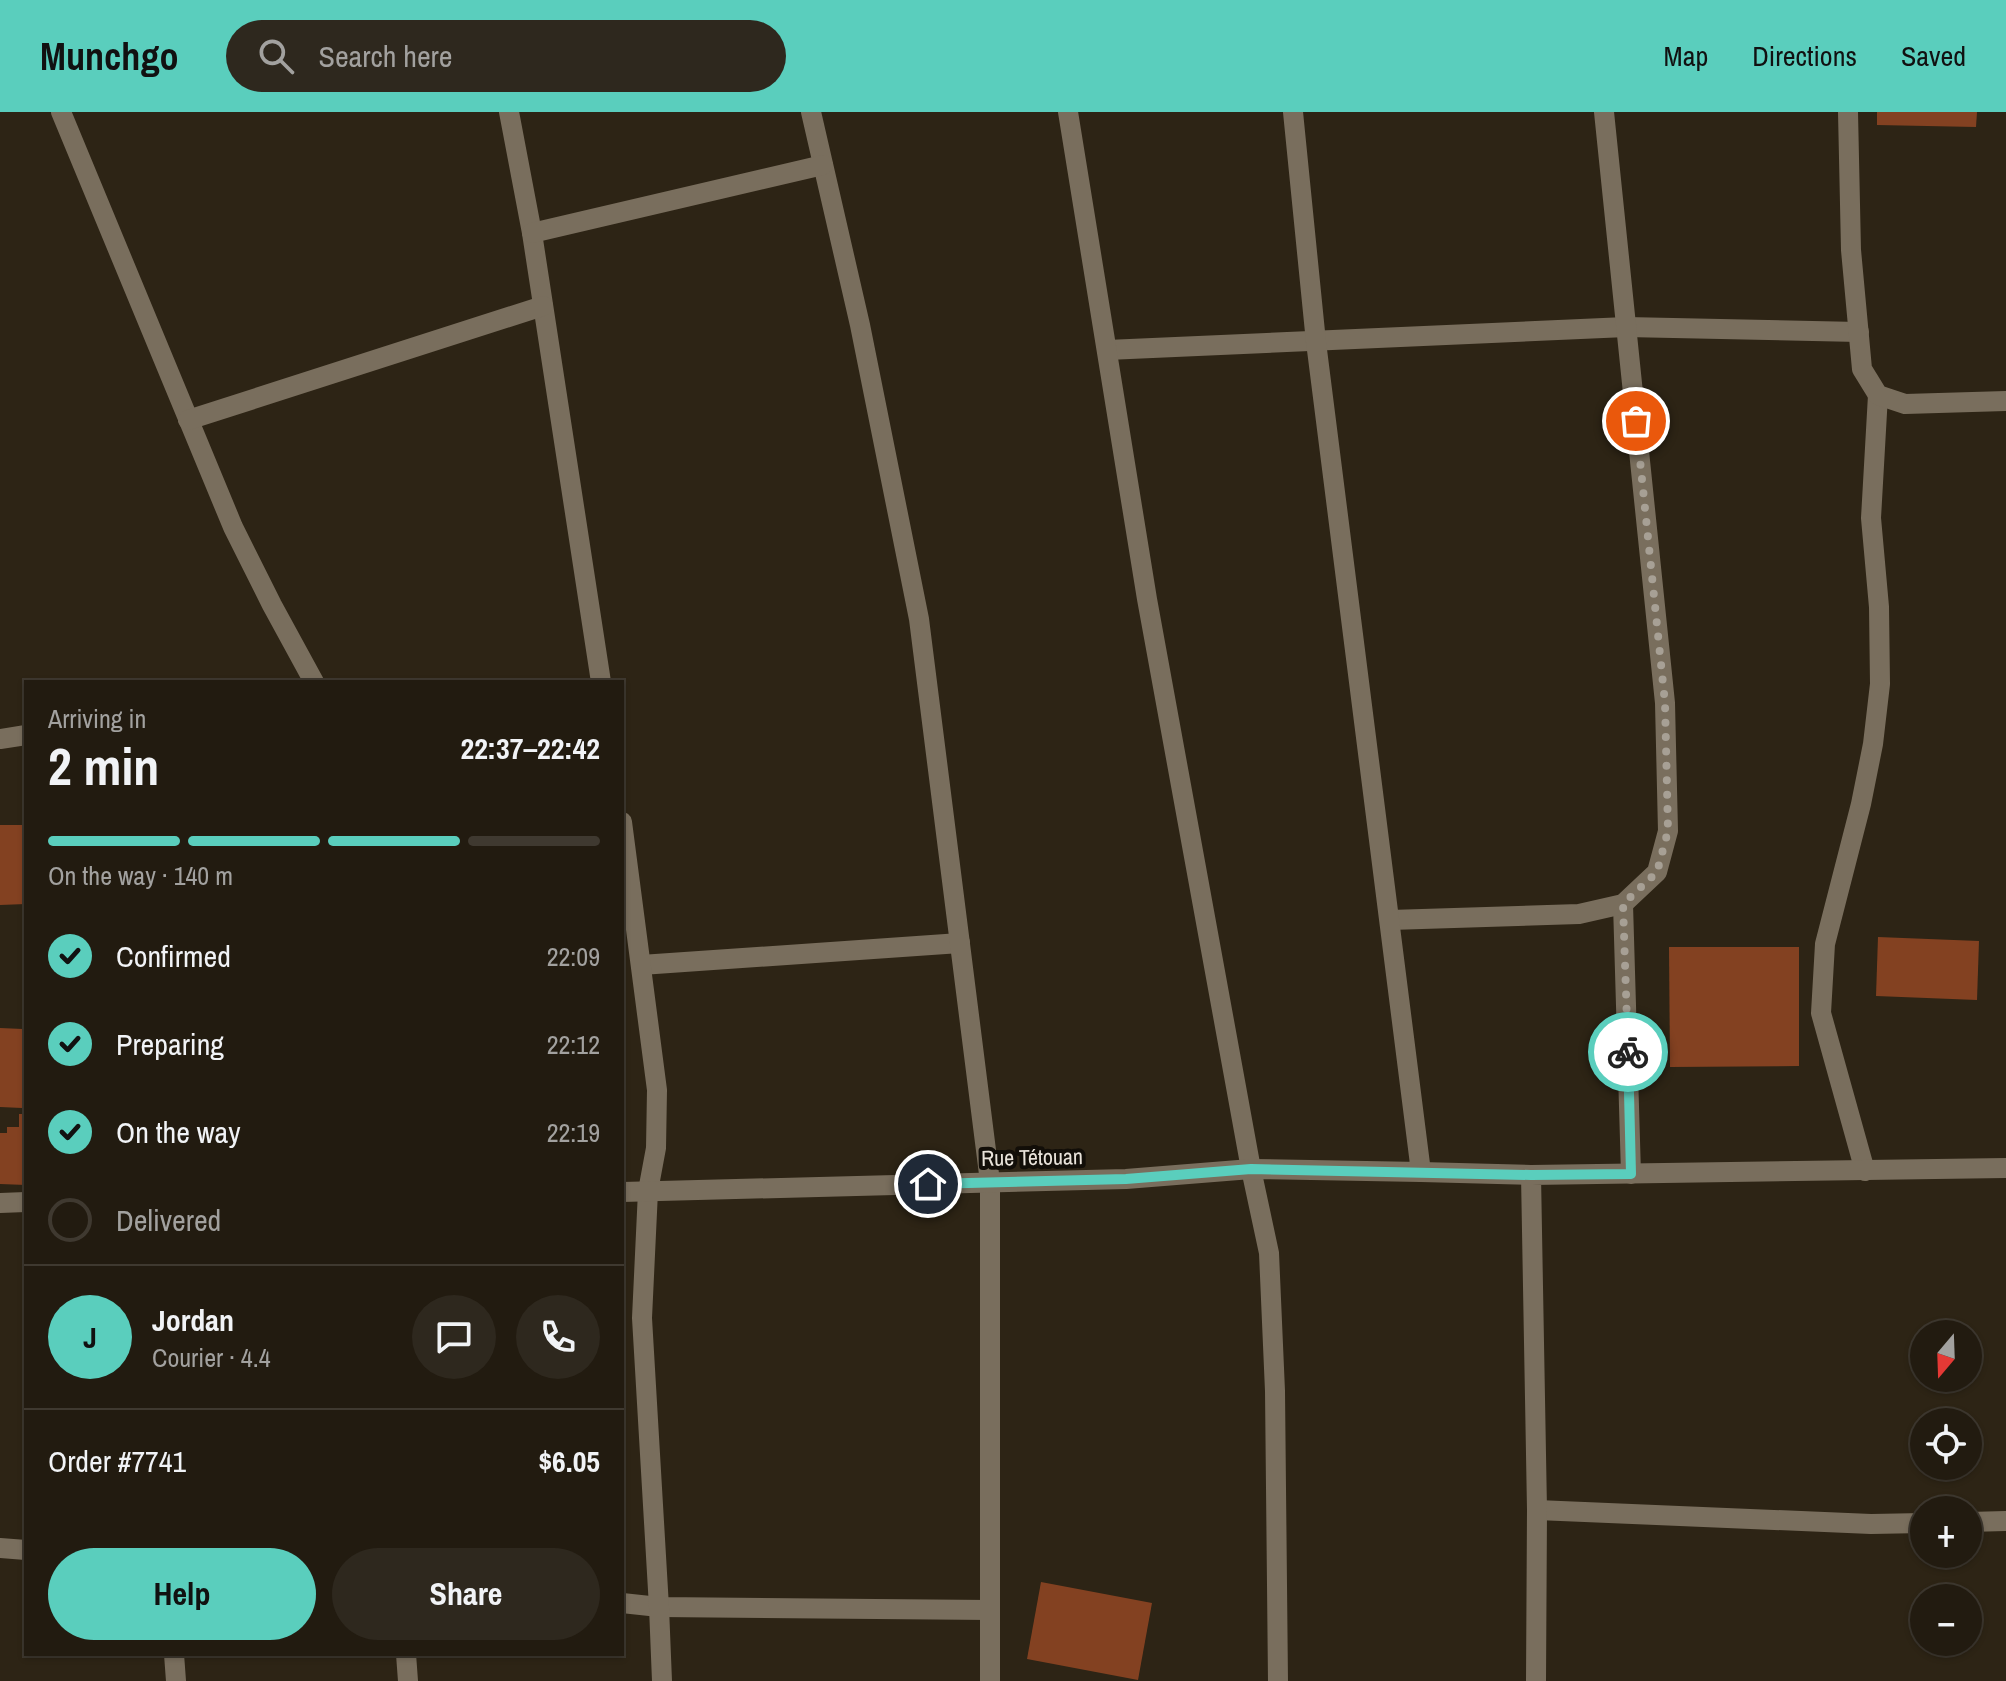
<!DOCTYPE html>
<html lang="en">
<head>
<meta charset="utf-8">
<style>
	:root { --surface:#221b10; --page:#2e281e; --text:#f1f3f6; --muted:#a2a19f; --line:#3f3930; --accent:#5acebd }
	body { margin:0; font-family:"Archivo Narrow",sans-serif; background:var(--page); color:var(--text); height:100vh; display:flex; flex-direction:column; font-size:30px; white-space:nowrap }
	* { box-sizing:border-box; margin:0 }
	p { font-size:26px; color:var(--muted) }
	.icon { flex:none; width:44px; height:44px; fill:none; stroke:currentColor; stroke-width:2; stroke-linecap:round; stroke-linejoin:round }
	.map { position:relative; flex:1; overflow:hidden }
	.panel { position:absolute; left:24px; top:568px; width:600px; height:976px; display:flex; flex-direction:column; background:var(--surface); border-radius:0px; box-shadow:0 2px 6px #0004,0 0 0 2px var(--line) }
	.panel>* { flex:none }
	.needle { width:52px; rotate:199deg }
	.controls { position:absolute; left:1910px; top:1208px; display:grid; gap:16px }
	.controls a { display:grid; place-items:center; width:72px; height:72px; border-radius:50%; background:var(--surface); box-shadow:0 2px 6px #0004,0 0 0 2px var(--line); font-size:40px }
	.pin { position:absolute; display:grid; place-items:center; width:68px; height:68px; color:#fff; margin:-34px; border:4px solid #fff; border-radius:50%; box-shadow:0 2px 8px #0007 }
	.courier { position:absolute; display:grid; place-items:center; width:80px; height:80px; margin:-40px; border:6px solid #5acebd; border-radius:50%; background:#fff; color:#222; box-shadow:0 2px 10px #0007 }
	.head em { font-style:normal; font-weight:800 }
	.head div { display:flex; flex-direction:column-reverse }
	.head { display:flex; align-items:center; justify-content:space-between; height:136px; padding:0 24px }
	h1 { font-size:52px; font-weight:800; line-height:60px }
	.bar { display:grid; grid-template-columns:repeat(4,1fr); gap:12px 8px; align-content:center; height:96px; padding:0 24px }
	.bar i { height:10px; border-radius:6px; background:var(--line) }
	.bar .selected { background:var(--accent) }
	.bar p { grid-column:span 4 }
	.line { display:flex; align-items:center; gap:20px; padding:0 24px; border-top:2px solid var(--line) }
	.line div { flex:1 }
	.round { display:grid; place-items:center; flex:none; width:84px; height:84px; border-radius:42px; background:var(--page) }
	ol { padding:0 24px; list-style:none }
	li { display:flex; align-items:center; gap:24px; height:88px }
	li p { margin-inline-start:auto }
	li .icon { padding:8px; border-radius:50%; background:var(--accent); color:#111; stroke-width:4 }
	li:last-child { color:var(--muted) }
	li i { width:44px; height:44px; border:4px solid var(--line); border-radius:50% }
	.button { display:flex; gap:16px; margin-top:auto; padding:16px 24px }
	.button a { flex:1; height:92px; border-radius:48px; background:var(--accent); color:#111; font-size:32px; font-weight:800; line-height:92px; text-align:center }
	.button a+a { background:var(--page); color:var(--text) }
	header { display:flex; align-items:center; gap:48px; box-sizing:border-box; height:112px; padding:0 40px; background:var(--accent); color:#111 }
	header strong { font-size:38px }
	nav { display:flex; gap:44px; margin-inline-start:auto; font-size:28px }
	.search { width:560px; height:72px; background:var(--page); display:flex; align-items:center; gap:20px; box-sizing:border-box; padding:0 28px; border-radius:44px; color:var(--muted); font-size:30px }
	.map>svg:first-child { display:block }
</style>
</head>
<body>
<header>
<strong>Munchgo</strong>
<div class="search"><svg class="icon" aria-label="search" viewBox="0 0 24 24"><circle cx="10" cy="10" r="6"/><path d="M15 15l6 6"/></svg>Search here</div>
<nav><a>Map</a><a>Directions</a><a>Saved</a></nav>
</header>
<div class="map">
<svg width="2006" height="1569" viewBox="0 0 2006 1569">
	<rect width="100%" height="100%" fill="#2d2415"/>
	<g fill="#834121">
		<path d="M1877,0H1977L1976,15L1877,13Z"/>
		<path d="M0,713H26V792L0,793Z"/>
		<path d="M1878,825L1979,829L1977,888L1876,884Z"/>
		<path d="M1669,835H1799V954L1670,955Z"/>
		<path d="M0,916L23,917L22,996L0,995Z"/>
		<path d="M19,1002H26V1073L0,1072V1021H7V1015H19Z"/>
		<path d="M1041,1470L1152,1491L1138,1568L1027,1547Z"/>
	</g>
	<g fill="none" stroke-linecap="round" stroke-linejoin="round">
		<g stroke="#796e5d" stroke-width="20">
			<path d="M1107,238L1626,215L1859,220"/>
			<path d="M641,853L960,831"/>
			<path d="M1865,1059L1821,901L1825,832L1861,692L1873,632L1880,572L1879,495L1871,406L1878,283"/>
			<path d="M622,1491L659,1495L990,1498"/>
		</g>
		<g stroke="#796e5d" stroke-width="20">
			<path d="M61,0L233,415L272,493L314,570"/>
			<path d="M509,0L532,121L601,570"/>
			<path d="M811,0L860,213L919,507L990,1070V1569"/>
			<path d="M1068,0L1147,487L1251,1057L1269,1141L1275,1279L1278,1569"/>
			<path d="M1848,0L1851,138L1862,257L1878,283L1905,292L2006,289"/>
			<path d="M532,121L823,53"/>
			<path d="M188,308L543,194"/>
			<path d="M0,627L26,623"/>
			<path d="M622,710L657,978L656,1036L648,1079L642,1206L659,1495L662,1569"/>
			<path d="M1623,792L1631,1062"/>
			<path d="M1390,808L1579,802L1623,792L1657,760L1668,719L1665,591L1604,0"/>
			<path d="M1421,1060L1531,1063"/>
			<path d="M622,1080L1126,1067L1251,1057L1421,1060L1316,230L1293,0"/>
			<path d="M0,1091L26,1090"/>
			<path d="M1537,1398L1871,1412L1924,1411"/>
			<path d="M1968,1410L2006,1409"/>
			<path d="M0,1436L26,1438"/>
			<path d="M174,1542L176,1569"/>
			<path d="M406,1542L408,1569"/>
			<path d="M1536,1569L1537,1398L1531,1063L2006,1056"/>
		</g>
	</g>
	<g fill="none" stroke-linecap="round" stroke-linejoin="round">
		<path stroke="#a7a095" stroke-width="8" stroke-dasharray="0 14.4" d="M1628,940L1623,792L1657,760L1668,719L1665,591L1636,309"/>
		<path stroke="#5acebd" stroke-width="10" d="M928,1072L1126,1067L1251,1057L1531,1063L1631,1062L1628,940"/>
	</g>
	<g text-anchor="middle" stroke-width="8" stroke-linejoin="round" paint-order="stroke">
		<g font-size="22" fill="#e9e3da" stroke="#120e08">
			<text transform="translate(1032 1045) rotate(-1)" y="8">Rue Tétouan</text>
		</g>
	</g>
</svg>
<div class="controls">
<a><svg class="needle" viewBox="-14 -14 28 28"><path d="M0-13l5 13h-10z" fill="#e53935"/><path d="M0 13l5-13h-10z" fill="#a2a19f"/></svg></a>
<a><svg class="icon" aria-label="locate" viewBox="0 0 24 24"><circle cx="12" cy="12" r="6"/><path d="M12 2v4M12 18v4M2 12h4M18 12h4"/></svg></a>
<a>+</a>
<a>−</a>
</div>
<div class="pin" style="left:1636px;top:309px;background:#ea580c"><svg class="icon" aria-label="bag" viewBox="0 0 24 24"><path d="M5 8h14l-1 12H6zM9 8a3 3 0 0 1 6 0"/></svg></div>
<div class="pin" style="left:928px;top:1072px;background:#1f2937"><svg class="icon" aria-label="home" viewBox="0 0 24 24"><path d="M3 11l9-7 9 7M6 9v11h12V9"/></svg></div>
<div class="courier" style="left:1628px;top:940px"><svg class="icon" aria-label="bike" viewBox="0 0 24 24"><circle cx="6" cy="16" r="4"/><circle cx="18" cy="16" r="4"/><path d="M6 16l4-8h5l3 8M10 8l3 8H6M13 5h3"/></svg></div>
<section class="panel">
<div class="head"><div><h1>2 min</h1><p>Arriving in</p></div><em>22:37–22:42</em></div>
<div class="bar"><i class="selected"></i><i class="selected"></i><i class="selected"></i><i></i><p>On the way · 140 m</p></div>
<ol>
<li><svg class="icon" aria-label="check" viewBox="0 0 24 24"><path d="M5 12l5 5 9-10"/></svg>Confirmed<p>22:09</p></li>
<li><svg class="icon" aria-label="check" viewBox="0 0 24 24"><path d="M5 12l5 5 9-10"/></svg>Preparing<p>22:12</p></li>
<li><svg class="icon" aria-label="check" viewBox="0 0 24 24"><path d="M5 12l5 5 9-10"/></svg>On the way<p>22:19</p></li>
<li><i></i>Delivered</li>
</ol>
<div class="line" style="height:144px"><b class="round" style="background:var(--accent);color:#111">J</b><div><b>Jordan</b><p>Courier · 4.4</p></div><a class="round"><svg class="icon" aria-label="chat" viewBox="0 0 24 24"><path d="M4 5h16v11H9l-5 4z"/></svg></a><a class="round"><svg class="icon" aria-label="phone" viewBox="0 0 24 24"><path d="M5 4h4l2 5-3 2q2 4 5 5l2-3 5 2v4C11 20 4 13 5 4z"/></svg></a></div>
<div class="line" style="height:104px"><div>Order #7741</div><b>$6.05</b></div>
<div class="button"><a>Help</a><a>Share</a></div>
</section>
</div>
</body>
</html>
